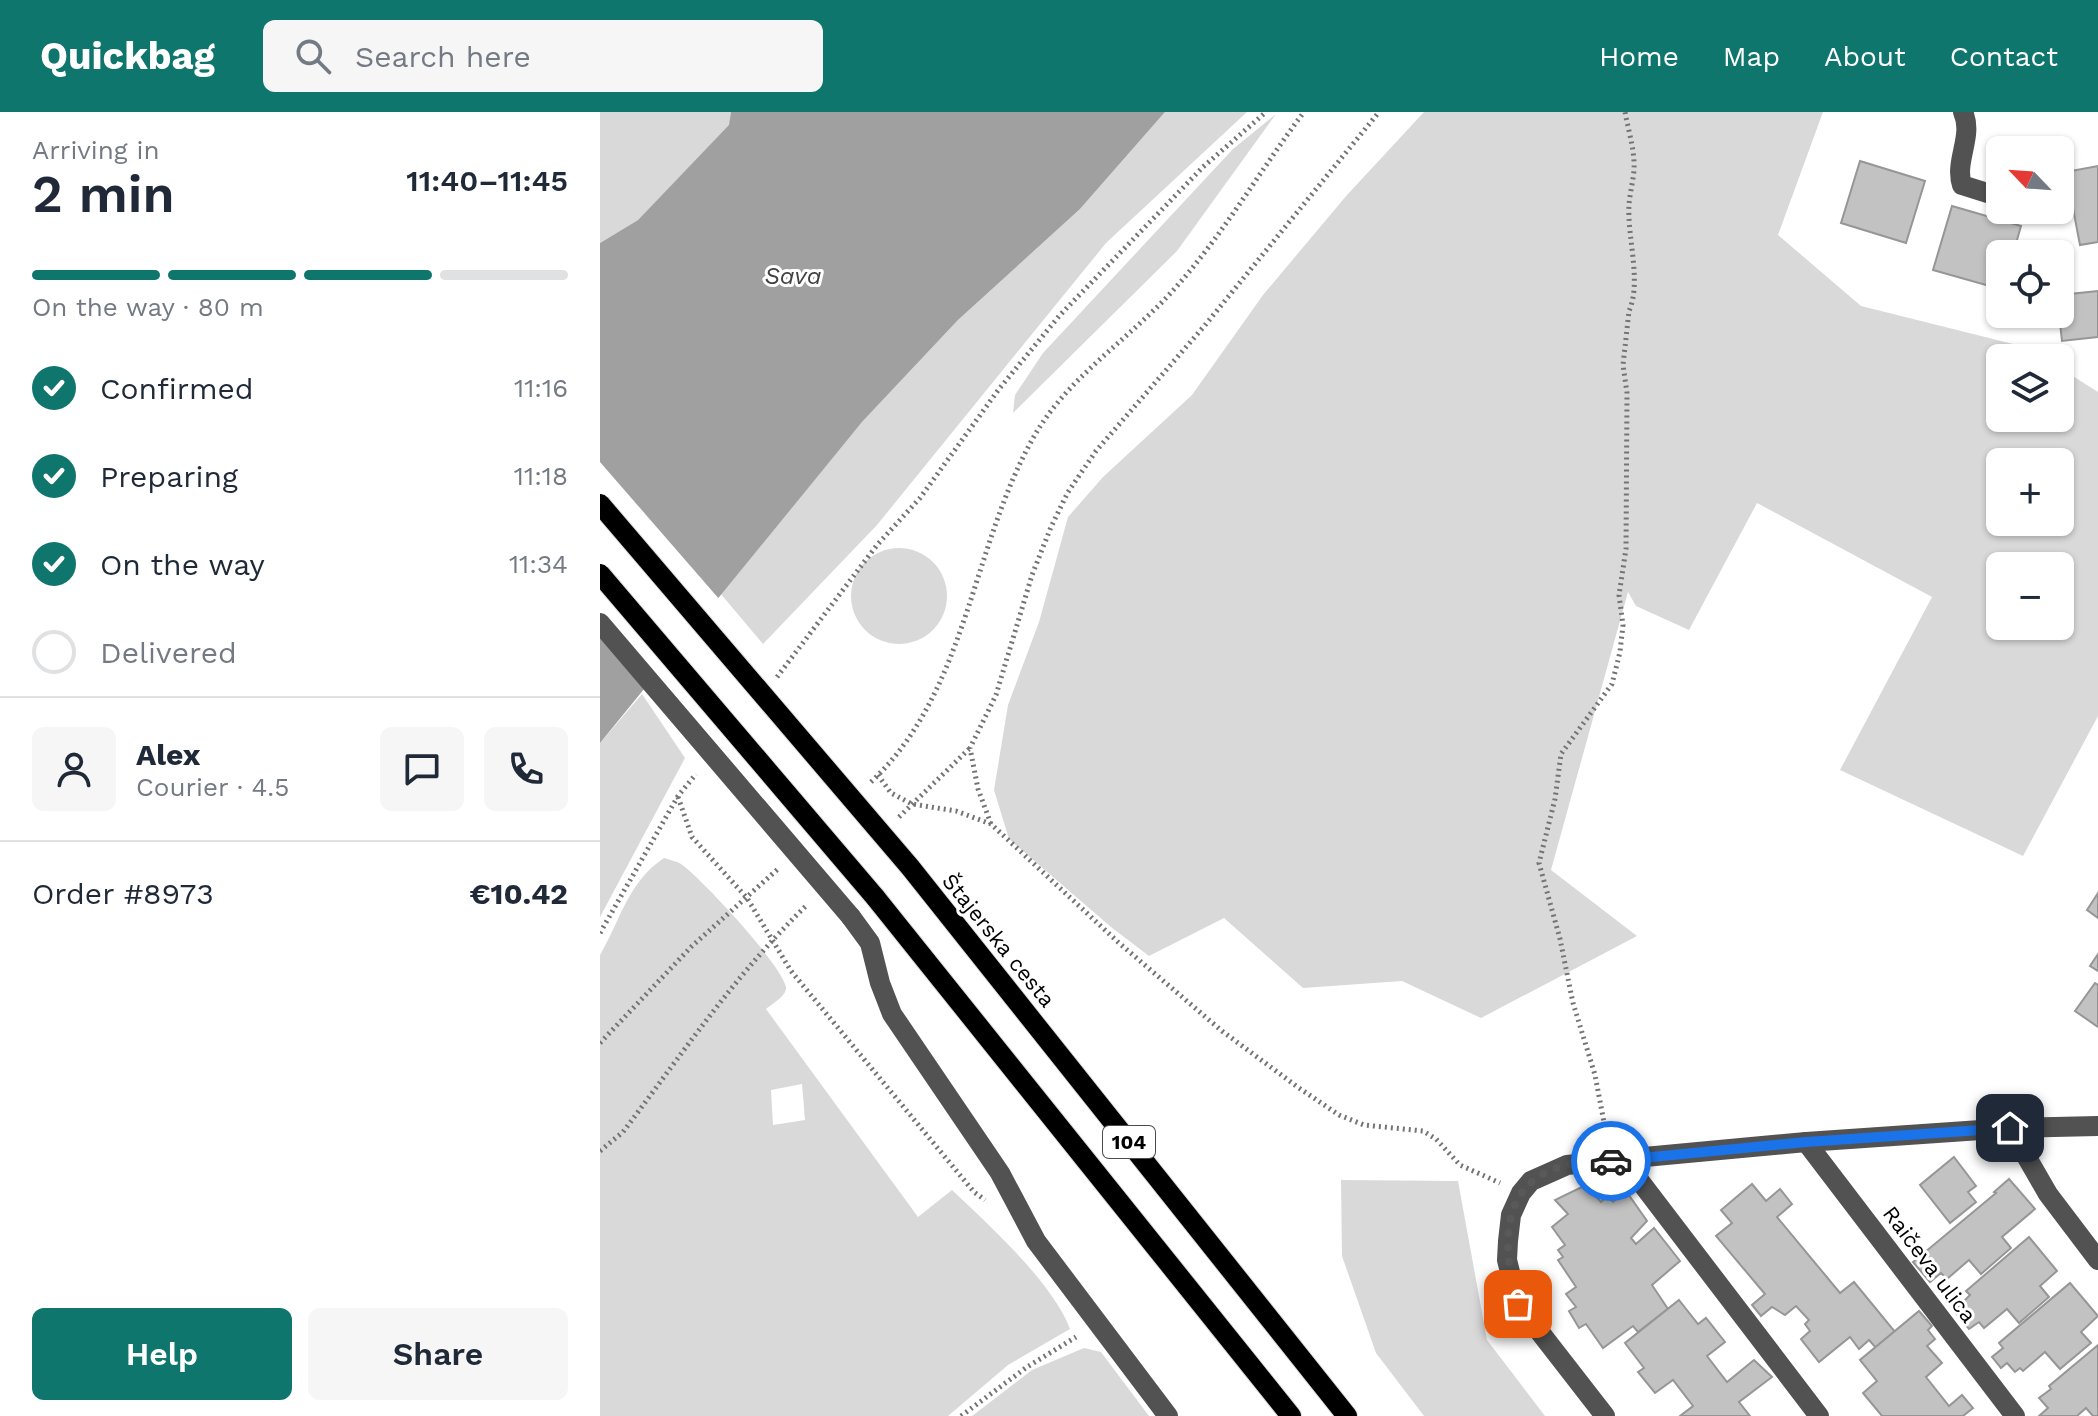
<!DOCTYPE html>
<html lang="en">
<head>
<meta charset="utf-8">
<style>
	:root { --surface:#fff; --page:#f6f6f7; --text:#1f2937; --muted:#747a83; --line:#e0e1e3; --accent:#0f766e }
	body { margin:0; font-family:"Work Sans",sans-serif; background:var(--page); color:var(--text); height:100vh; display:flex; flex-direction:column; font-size:30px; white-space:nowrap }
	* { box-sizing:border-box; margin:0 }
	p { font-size:26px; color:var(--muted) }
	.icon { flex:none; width:44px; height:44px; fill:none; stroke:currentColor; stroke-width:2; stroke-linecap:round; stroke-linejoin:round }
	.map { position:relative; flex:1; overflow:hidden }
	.side { display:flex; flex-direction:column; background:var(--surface); width:600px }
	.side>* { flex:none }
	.needle { width:52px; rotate:295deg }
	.controls { position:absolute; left:1386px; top:24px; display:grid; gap:16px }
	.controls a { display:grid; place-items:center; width:88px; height:88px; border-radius:12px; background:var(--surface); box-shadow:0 2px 6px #0004; font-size:40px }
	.pin { position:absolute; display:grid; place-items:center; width:68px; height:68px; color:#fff; margin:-34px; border-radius:16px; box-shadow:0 4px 12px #0006 }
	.courier { position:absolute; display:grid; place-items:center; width:80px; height:80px; margin:-40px; border:6px solid #1a73e8; border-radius:50%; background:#fff; color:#222; box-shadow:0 2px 10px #0007 }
	.overview em { font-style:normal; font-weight:600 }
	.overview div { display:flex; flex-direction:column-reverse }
	.overview { display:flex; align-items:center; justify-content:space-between; height:136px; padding:0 32px }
	h1 { font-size:52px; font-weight:600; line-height:60px }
	.bar { display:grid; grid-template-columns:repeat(4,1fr); gap:12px 8px; align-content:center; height:96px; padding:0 32px }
	.bar i { height:10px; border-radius:6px; background:var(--line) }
	.bar .current { background:var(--accent) }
	.bar p { grid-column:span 4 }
	.line { display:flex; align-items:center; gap:20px; padding:0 32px; border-top:2px solid var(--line) }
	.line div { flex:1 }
	.round { display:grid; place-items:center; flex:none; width:84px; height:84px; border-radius:12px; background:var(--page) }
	ol { padding:0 32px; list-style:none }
	li { display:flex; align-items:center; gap:24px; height:88px }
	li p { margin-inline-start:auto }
	li .icon { padding:8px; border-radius:50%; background:var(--accent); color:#fff; stroke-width:4 }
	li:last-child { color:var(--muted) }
	li i { width:44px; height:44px; border:4px solid var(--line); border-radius:50% }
	.button { display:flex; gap:16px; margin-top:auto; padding:16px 32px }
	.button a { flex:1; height:92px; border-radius:12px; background:var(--accent); color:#fff; font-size:32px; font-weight:600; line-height:92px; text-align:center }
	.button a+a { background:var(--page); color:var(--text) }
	header { display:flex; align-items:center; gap:48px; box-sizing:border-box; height:112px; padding:0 40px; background:var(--accent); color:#fff }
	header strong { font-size:38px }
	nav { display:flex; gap:44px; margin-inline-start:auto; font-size:28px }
	.search { width:560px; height:72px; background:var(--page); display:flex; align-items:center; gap:20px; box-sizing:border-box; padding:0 28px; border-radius:12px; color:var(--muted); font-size:30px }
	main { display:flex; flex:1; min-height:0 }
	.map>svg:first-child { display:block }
</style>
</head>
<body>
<header>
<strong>Quickbag</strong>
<div class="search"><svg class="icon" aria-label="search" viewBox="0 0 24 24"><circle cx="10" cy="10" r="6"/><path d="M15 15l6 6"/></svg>Search here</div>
<nav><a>Home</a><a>Map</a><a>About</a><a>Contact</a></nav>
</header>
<main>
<section class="side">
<div class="overview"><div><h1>2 min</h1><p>Arriving in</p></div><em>11:40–11:45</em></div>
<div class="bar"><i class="current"></i><i class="current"></i><i class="current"></i><i></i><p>On the way · 80 m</p></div>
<ol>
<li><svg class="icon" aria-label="check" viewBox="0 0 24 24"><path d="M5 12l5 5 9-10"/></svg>Confirmed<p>11:16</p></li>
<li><svg class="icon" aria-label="check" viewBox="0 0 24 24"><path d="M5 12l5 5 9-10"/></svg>Preparing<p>11:18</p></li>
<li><svg class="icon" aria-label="check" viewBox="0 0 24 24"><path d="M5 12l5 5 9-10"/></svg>On the way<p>11:34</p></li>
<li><i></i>Delivered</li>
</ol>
<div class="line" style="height:144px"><a class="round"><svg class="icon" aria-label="person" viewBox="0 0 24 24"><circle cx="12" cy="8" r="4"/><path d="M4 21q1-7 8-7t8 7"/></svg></a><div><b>Alex</b><p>Courier · 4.5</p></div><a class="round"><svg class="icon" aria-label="chat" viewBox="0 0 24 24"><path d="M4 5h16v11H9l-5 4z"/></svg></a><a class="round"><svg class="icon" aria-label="phone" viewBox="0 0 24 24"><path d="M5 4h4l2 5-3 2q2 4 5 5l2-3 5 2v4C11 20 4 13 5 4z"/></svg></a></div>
<div class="line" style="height:104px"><div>Order #8973</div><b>€10.42</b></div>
<div class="button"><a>Help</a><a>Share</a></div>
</section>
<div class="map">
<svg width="1498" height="1304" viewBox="0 0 1498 1304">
	<rect width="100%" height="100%" fill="#fff"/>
	<g fill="#d9d9d9" fill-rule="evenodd">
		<path d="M0,0H131L130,13L38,108L0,131Z"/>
		<path d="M565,0H647L506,131L277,413L163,532L120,481L262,310L358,208L480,97Z"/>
		<path d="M824,0H1223L1178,123L1261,194L1429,236L1445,246H1400V306H1460V256L1498,280V604L1423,744L1240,658L1332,485L1157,391L1089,518L1036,494L1028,480L951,758L1037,824L881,906L802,869L703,876L624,806L549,844L511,815L409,727L394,678L408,593L439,510L468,405L503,365L592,283L663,183L747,83ZM1460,350V410H1400V350ZM1460,454V514H1400V454Z"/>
		<path d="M676,2L577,139L413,301L415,283L443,241L633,37Z"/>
		<circle cx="299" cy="484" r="48"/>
		<path d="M42,582L85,646L0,805V631Z"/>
		<path d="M64,746C70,748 76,749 81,752C102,767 181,852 186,875C187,884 172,892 166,897L318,1105L352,1078C388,1112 453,1171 470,1217L408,1253L348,1304H0V843C21,807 28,770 64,746ZM202,972L205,1008L173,1013L171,978Z"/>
		<path d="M741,1068L858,1069L887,1228L945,1304H824L776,1241L742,1144Z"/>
		<path d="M484,1236L501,1240L549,1304H372L432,1258Z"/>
	</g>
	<path fill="#a0a0a0" d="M131,0H565L480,97L358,208L262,310L0,631V131L38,108L129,13Z"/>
	<path fill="#fff" d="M0,350L120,488L48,581L0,525Z"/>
	<g fill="#c2c2c2" stroke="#969696" stroke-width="2">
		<path d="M1260,49L1325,69L1306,131L1241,111Z"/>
		<path d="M1498,54V130L1480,133L1472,91L1460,94V61Z"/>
		<path d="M1352,94L1421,114L1413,142H1400V177L1333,158Z"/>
		<path d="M1498,179V225L1462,229L1459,202L1460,183Z"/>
		<path d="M1498,781V806L1487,798Z"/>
		<path d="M1498,842V859L1490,854Z"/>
		<path d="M1495,871L1498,873V915L1475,899Z"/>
		<path d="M1354,1045L1376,1074L1368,1080L1376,1090L1350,1111L1320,1073Z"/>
		<path d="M1409,1067L1435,1097L1402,1125L1411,1136L1381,1162L1369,1148L1347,1167L1341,1161L1330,1170L1313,1150L1396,1081L1394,1080Z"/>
		<path d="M1152,1072L1166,1089L1180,1077L1192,1092L1177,1105L1240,1181L1254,1170L1296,1221L1277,1237L1269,1228L1259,1237L1250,1225L1219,1250L1201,1227L1210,1219L1205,1212L1209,1208L1196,1194L1185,1203L1172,1195L1161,1204L1152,1193L1165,1182L1116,1124L1132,1111L1121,1098Z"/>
		<path d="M986,1073L1001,1090L1007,1084L1013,1090L1026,1079L1047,1109L1031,1126L1036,1132L1054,1116L1080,1149L1052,1173L1068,1197L1038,1220L1033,1214L1003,1236L986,1212L979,1216L969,1199L976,1195L966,1182L976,1175L958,1148L963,1145L958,1138L965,1133L952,1115L968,1102L955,1088Z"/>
		<path d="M1429,1125L1457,1159L1440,1174L1449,1185L1419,1211L1407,1197L1384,1216L1379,1210L1369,1217L1354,1199L1370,1183L1366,1179Z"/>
		<path d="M1470,1171L1498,1204L1481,1220L1491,1231L1460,1257L1445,1240L1423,1259L1420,1256L1415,1260L1407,1251L1401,1256L1392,1245L1403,1236L1399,1231Z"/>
		<path d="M1079,1188L1098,1212L1106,1206L1125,1230L1107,1244L1127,1270L1154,1248L1172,1265L1139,1290L1150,1304H1080L1093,1294L1073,1268L1055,1281L1038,1260L1044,1256L1025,1231Z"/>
		<path d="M1319,1199L1332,1214L1328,1218L1335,1227L1327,1234L1342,1251L1326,1265L1349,1294L1362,1283L1373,1296L1363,1304H1282L1263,1281L1277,1269L1260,1248Z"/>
		<path d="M1498,1233V1304H1493L1486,1296L1477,1304H1439L1448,1296L1439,1286L1451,1277L1449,1274Z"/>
	</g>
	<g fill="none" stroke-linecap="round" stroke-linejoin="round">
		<defs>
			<g id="major">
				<path d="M310,755L747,1304"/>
				<path d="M275,785L691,1304"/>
			</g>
		</defs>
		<use href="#major" stroke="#dbdbdb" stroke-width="22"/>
		<g stroke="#747474" stroke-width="5" stroke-dasharray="2 4" stroke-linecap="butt">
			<path d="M177,565L277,433L320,386L399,277L460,203L603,55L666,0"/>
			<path d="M278,663L291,681L312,692L356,699L391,712L519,831L622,919L699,976L739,1003L764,1013L823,1019L836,1027L860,1053L900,1071"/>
			<path d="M271,670C369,578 371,432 436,321C468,267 524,230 566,186C619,130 658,61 704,0"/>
			<path d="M78,685L92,725L147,786L191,859L374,1080L385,1088"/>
			<path d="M299,705L369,637"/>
			<path d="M391,712L378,677L370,636L396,583L432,463L451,415L468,380L496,339L606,212L779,0"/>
			<path d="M0,821L78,684L96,662"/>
			<path d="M0,931L91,835L179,756"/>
			<path d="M1007,1026L995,963L973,891L960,827L939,751L955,687L961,642L1012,572L1020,540L1023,513L1019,483L1026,437L1027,281L1023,253L1029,199C1042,170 1027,125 1029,93C1030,78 1035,64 1034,49C1033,33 1028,16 1025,0"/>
			<path d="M0,1039L23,1020C82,942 137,860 208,792"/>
			<path d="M361,1304L427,1255L476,1225"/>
		</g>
		<g stroke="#525252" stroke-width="20">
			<path d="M1363,0C1374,24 1354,49 1362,73L1400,85"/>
			<path d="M251,805L270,831L280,871L292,902L400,1061L436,1129L568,1304"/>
			<path d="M1410,1016L1448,1082L1498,1148"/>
			<path d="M1206,1030L1415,1304"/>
			<path d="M1023,1047L1219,1304"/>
			<path d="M1005,1304L918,1192L907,1148L908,1129L911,1103L921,1081L931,1069L967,1053L1023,1047L1206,1030L1410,1016L1498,1014"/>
		</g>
		<use href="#major" stroke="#000" stroke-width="20"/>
		<defs>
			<g id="major-bridge">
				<path d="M0,392L310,755"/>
				<path d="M0,462L275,785"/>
			</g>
		</defs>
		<use href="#major-bridge" stroke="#dbdbdb" stroke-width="22" stroke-linecap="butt"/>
		<path stroke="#525252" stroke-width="20" d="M0,511L251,805"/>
		<use href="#major-bridge" stroke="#000" stroke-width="20"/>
	</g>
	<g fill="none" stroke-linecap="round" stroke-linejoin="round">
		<path stroke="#595959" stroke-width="8" stroke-dasharray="0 14.4" d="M918,1192C902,1137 897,1069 967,1053C981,1050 996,1050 1011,1049"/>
		<path stroke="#1a73e8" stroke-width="10" d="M1011,1049L1206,1030L1410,1016"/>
	</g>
	<g text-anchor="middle" stroke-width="6" stroke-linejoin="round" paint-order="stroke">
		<rect fill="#fff" stroke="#4c4c4c" stroke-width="2" x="503" y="1014" width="52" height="32" rx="6"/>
		<g font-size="20" font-weight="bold" fill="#000">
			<text x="529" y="1037">104</text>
		</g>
		<g font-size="22" fill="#000" stroke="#fff">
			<text transform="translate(399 828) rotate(51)" y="8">Štajerska cesta</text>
			<text transform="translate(1330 1152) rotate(53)" y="8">Raičeva ulica</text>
		</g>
		<g font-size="24" font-style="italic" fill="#414141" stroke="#fff">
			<text x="193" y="172">Sava</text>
		</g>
	</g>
</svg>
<div class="controls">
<a><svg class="needle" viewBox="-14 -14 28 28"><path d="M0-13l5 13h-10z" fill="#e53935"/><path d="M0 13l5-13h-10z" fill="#747a83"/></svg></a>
<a><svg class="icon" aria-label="locate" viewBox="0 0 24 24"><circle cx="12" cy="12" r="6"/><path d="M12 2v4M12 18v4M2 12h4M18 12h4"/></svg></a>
<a><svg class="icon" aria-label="layers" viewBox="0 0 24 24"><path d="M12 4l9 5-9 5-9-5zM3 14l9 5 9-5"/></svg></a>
<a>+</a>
<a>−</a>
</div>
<div class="pin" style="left:918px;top:1192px;background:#ea580c"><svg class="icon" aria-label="bag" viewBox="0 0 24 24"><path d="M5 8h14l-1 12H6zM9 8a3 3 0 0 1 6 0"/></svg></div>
<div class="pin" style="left:1410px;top:1016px;background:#1f2937"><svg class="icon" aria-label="home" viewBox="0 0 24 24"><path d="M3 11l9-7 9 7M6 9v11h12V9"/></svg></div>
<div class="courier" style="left:1011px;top:1049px"><svg class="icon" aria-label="car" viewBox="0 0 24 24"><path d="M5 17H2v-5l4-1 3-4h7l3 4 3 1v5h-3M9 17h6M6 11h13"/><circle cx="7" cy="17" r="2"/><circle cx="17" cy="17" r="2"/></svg></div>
</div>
</main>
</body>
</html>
